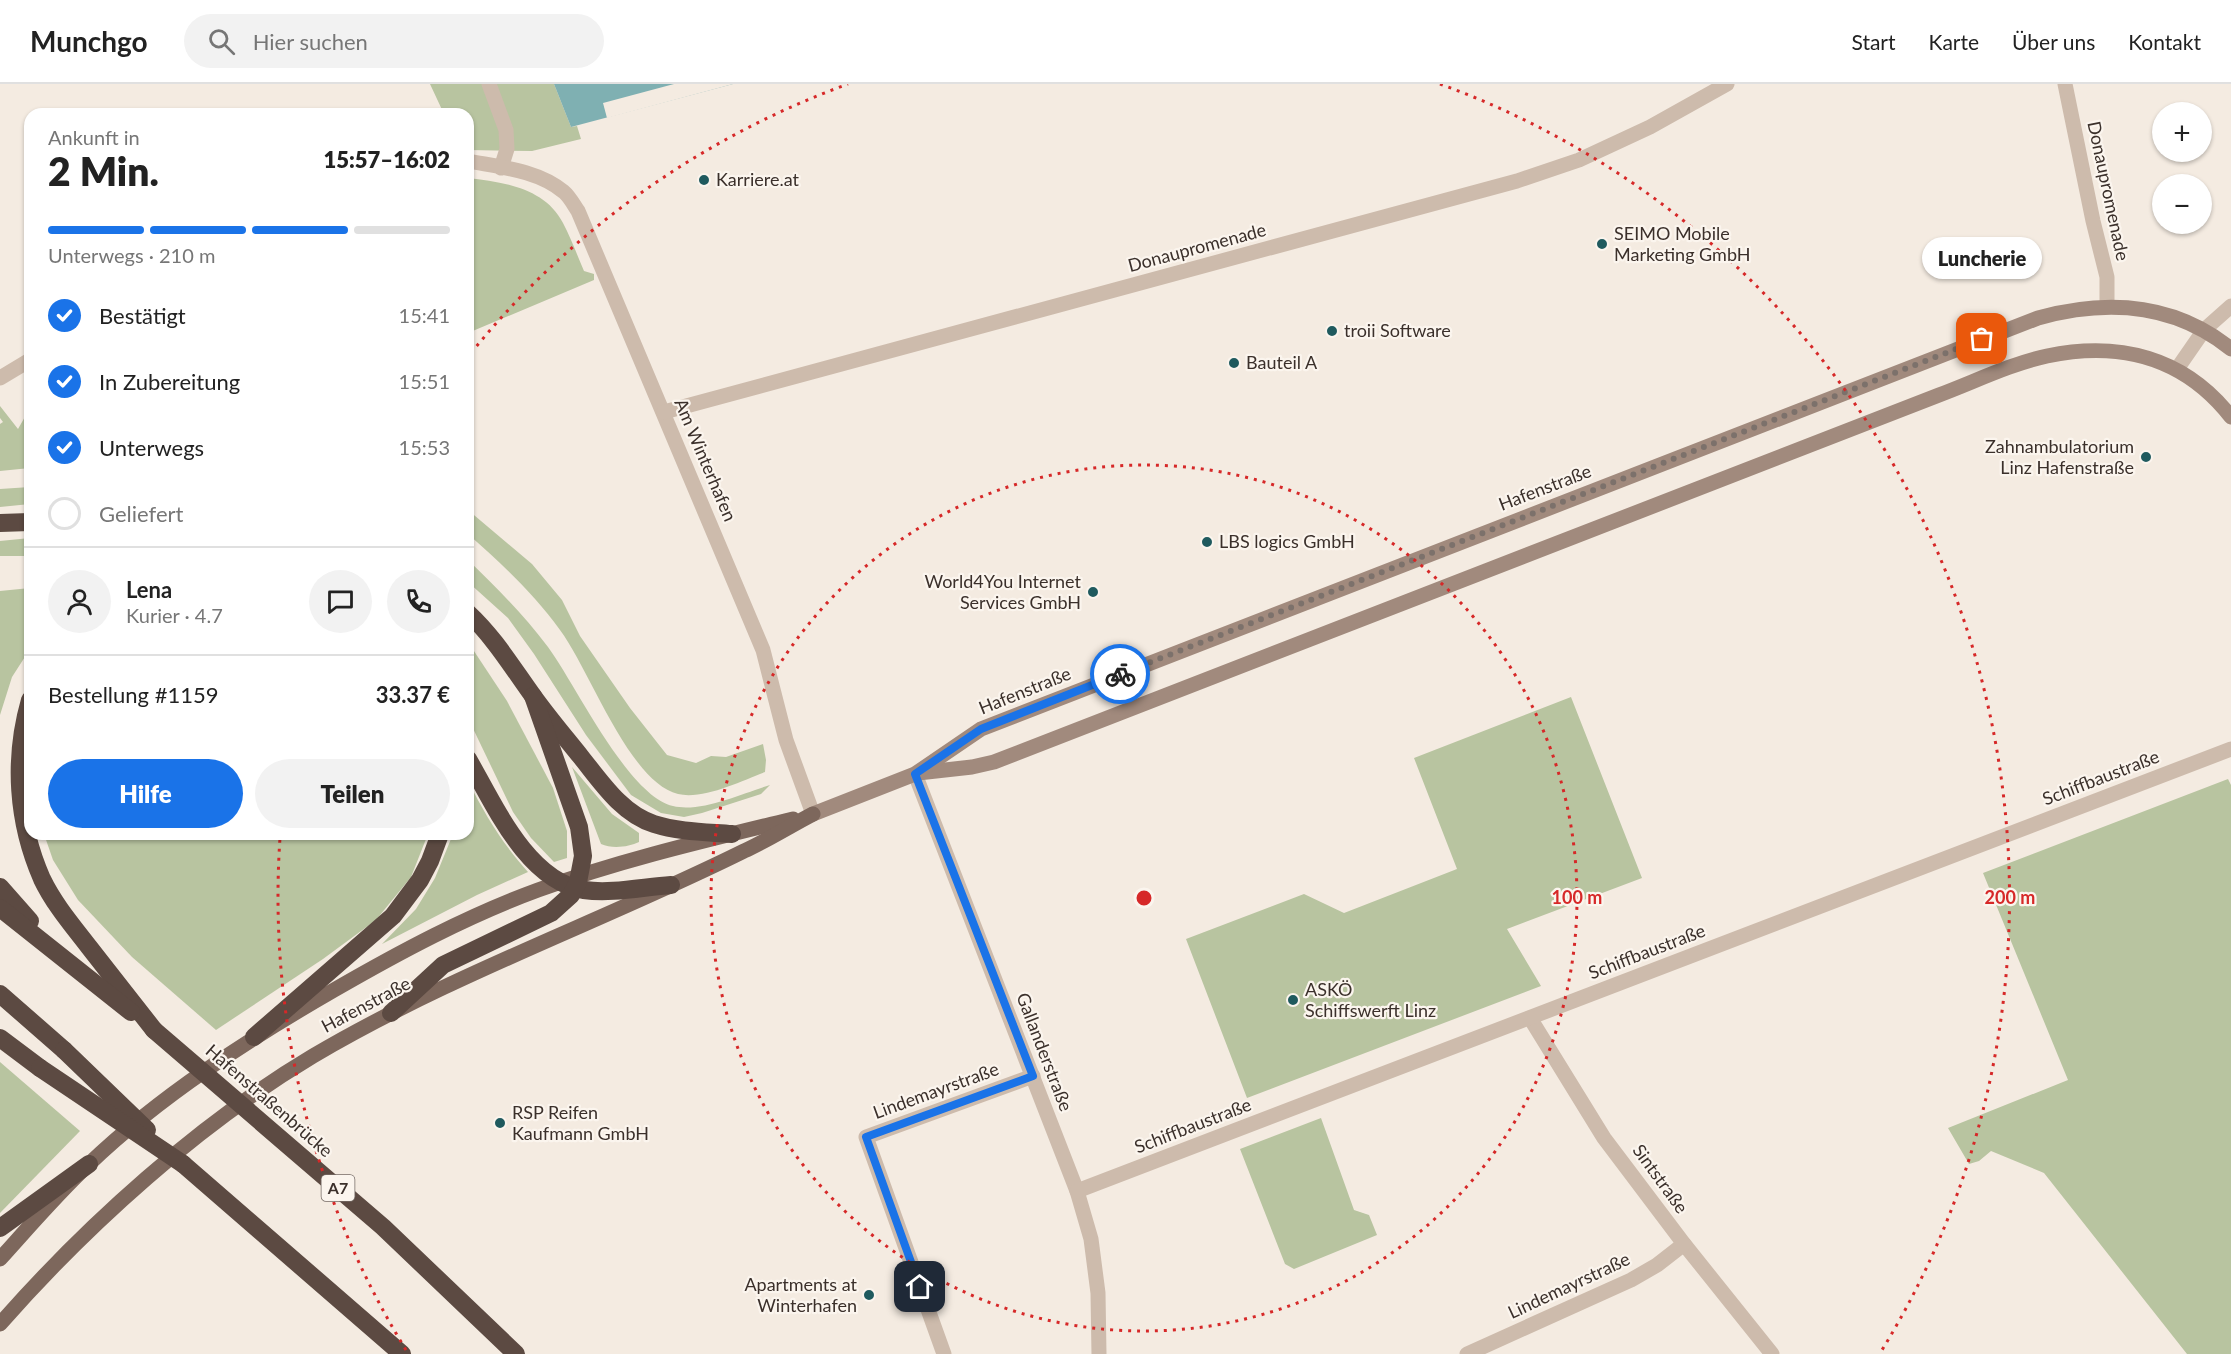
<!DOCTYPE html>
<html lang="de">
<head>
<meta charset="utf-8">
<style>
	:root { --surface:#fff; --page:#f2f2f2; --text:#222; --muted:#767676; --line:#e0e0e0; --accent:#1a73e8 }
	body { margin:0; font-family:Lato,sans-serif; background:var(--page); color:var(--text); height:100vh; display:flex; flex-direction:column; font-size:22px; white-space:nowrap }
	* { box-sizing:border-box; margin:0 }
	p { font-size:20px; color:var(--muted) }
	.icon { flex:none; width:33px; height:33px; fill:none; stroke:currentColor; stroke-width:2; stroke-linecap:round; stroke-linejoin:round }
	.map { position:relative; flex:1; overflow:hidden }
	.sheet { position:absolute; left:24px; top:24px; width:450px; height:732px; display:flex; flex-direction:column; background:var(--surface); border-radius:18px; box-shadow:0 2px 4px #0004 }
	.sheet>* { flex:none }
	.tools { position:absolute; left:2152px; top:18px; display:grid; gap:12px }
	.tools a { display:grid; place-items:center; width:60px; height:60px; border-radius:50%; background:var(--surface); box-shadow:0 2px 4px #0004; font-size:30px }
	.pin { position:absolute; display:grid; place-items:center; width:51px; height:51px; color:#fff; margin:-26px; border-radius:12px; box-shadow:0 3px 9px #0006 }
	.courier { position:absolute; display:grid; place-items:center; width:60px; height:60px; margin:-30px; border:4px solid #1a73e8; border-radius:50%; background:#fff; color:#222; box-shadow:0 2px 8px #0007 }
	.bubble { position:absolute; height:42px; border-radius:21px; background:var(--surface); box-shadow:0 2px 4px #0004; font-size:20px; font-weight:800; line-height:42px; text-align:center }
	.head em { font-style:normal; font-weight:800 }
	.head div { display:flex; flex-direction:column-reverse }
	.head { display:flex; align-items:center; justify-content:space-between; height:102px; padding:0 24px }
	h1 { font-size:39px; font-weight:800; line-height:45px }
	.bar { display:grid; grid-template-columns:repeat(4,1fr); gap:9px 6px; align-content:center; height:72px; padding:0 24px }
	.bar i { height:8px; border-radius:4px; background:var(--line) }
	.bar .selected { background:var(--accent) }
	.bar p { grid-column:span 4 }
	.line { display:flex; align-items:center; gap:15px; padding:0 24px; border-top:2px solid var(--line) }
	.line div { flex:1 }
	.round { display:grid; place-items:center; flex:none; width:63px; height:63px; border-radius:32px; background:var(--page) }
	ol { padding:0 24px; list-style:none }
	li { display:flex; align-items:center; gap:18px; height:66px }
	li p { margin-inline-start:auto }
	li .icon { padding:6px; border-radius:50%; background:var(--accent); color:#fff; stroke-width:4 }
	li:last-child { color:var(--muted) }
	li i { width:33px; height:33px; border:3px solid var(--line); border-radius:50% }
	.primary-button { display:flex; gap:12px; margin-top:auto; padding:12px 24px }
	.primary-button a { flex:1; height:69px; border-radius:36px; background:var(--accent); color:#fff; font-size:24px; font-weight:800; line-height:69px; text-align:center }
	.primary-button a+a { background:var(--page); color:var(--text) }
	header { display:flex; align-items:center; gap:36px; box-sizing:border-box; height:84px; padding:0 30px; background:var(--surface); border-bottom:2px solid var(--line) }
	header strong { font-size:28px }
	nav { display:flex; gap:33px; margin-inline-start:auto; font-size:21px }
	.search { width:420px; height:54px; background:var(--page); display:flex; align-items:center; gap:15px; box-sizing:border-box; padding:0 21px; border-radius:33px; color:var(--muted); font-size:22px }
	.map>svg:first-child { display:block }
</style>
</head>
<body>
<header>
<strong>Munchgo</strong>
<div class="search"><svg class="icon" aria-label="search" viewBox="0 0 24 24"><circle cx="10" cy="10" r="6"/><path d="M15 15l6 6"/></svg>Hier suchen</div>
<nav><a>Start</a><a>Karte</a><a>Über uns</a><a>Kontakt</a></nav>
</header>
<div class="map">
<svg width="2231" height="1270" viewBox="0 0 2231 1270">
	<rect width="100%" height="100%" fill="#f4ebe1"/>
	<g fill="#b8c4a0">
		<path d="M430,0H554L571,43L577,42L581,55L532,67L468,66V30H444Z"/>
		<path d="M468,94C503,98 545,104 563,139C571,154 577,171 584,187L594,190V196L468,249Z"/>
		<path d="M0,322L18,345L30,324V384L0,387V340L3,338L0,334Z"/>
		<path d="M30,403V420L0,423V405Z"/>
		<path d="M468,426L532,480L562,516L580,552L630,624L667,671L696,679L711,672L726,673L763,660L766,676L765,688C741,697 703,716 678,710C629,698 590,586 560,546C534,510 501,479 468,450Z"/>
		<path d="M30,454V472H0V457Z"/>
		<path d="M468,476C497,504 524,531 548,563C576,601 628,712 673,722C701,729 743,709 770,701L761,710L702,729L684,733L661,729L631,711L586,651L534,570L508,534L468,498Z"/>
		<path d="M30,504V565L12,593L0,631V507Z"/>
		<path d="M468,558L507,617L553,704L567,747V774L554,778L531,754L513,728L468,634Z"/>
		<path d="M1571,613L1642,794L1507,845L1541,902L1247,1014L1186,855L1304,810L1344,829L1457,785L1414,674Z"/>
		<path d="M572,683L612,730L639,749V758C629,763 612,765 601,760Z"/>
		<path d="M2228,695L2231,701V1270H2187L2044,1089L1991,1067L1979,1077L1969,1080L1948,1044L2068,996L1983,789Z"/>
		<path d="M468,697C486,732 501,758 528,788L477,811L382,860L416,825L435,794L453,750H468Z"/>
		<path d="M44,750H428L411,793L376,836L323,875L216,946L132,873L78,816L53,776Z"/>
		<path d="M0,978L80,1047L0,1129Z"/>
		<path d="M1321,1034L1354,1126L1369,1131L1377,1151L1294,1185L1285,1180L1240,1065Z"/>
	</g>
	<path fill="#7fb0b2" d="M554,0H733L571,43Z"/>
	<path fill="#f4ebe1" d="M674,0H733L607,34L603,19Z"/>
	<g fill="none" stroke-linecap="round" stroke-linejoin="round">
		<g stroke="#cdbbac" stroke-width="15">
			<path d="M489,0L506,46L507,65L501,84"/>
			<path d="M2065,0L2093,137L2107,193V222"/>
			<path d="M468,77C499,83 538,86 564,108C569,112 574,121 578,127L763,566L786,656L813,730"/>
			<path d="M2177,285L2204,246L2231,222"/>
			<path d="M0,294L30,276"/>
			<path d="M664,328L1517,97L1579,76L1650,43L1727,0"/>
			<path d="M915,690L1077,1107L1091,1155L1098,1209L1099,1270"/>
			<path d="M1530,934L1604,1054L1684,1160L1772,1270"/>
			<path d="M1077,1107L2231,665"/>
			<path d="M944,1270L866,1053L1033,992"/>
			<path d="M1467,1270L1631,1196L1657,1181L1684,1160"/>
		</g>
		<g stroke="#a18a7d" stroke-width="15">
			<path d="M918,689L972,683L994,678L1939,311C1974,298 2010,280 2047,272C2119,257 2184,273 2231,333"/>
			<path d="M813,730L915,690L981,645L2038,234C2107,215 2174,219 2231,265"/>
		</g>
		<g stroke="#7d675c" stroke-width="15">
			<path d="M0,1175C29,1143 57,1110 89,1080C160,1012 249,955 334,906C400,868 467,832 538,806C621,776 707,756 793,735"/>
			<path d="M0,1240C88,1140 199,1040 313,972C452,890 601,838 744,767C768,756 790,742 813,730"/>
		</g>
		<g stroke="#5c4a42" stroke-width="18">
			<path d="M0,439L30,438"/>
			<path d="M468,529C494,553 512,583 533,612C548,633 565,653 581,673C601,698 622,730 654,740C679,748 707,748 732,750"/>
			<path d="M30,616C13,675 17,738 42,795C54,820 72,841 89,863C111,891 132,918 154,946"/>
			<path d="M468,675C494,720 527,797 584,806C611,810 643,803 671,801"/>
			<path d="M0,803L30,837"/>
			<path d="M0,824L131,928"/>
			<path d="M0,910L64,966"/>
			<path d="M391,929L443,881L551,829L571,811L578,798L583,772L579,743L533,612"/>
			<path d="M254,953L393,832L420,796L430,777L440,750"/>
			<path d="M0,954L40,984"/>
			<path d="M183,1080L402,1270"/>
			<path d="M0,1144L89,1080"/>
		</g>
		<g stroke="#5c4a42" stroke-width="18">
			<path d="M154,946L383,1143L516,1270"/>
			<path d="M64,966L147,1046"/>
			<path d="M40,984L183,1080"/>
		</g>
	</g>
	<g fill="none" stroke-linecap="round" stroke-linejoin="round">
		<path stroke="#7c716b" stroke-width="6" stroke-dasharray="0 10.8" d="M1120,590L1982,255"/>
		<path stroke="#1a73e8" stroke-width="8" d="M920,1203L866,1053L1033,992L915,690L981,645L1120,590"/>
	</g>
	<g fill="none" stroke="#d62828" stroke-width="3" stroke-dasharray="3 6">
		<circle cx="1144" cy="814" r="433"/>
		<path d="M406 1266A866 866 0 0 1 280 754M471 269A866 866 0 0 1 848 0M1440 0A866 866 0 0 1 1882 1266"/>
	</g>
	<g fill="#1f5a5e" stroke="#fbf5ee" stroke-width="2">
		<circle cx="704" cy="96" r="6"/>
		<circle cx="1602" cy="160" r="6"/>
		<circle cx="1332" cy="247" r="6"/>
		<circle cx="1234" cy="279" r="6"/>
		<circle cx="2146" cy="373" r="6"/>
		<circle cx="1207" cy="458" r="6"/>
		<circle cx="1093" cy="508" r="6"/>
		<circle cx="1293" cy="916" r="6"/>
		<circle cx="500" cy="1039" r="6"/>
		<circle cx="869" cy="1211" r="6"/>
	</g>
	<g text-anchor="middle" stroke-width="4.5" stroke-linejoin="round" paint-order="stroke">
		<rect fill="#fbf5ee" stroke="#756b66" stroke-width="1.5" x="321.5" y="1091" width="33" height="26" rx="4.5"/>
		<g font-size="16" font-weight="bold" fill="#3b302b">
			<text x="338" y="1110">A7</text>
		</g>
		<g font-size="18" fill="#3b302b" stroke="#fbf5ee" text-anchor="start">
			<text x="716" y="102">Karriere.at</text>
			<text x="1614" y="156">SEIMO Mobile<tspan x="1614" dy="21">Marketing GmbH</tspan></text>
			<text x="1344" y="253">troii Software</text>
			<text x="1246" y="285">Bauteil A</text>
			<text x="2134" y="369" text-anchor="end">Zahnambulatorium<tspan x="2134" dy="21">Linz Hafenstraße</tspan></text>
			<text x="1219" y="464">LBS logics GmbH</text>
			<text x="1081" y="504" text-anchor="end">World4You Internet<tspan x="1081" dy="21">Services GmbH</tspan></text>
			<text x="1305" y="912">ASKÖ<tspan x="1305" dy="21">Schiffswerft Linz</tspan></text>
			<text x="512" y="1035">RSP Reifen<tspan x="512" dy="21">Kaufmann GmbH</tspan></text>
			<text x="857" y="1207" text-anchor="end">Apartments at<tspan x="857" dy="21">Winterhafen</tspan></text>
		</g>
		<g font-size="18" fill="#3b302b" stroke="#fbf5ee">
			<text transform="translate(2108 107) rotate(78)" y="6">Donaupromenade</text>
			<text transform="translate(1197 164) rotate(-15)" y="6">Donaupromenade</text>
			<text transform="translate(705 376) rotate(67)" y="6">Am Winterhafen</text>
			<text transform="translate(1545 404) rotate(-21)" y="6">Hafenstraße</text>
			<text transform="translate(1025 607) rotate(-22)" y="6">Hafenstraße</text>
			<text transform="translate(2101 694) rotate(-21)" y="6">Schiffbaustraße</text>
			<text transform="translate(1647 868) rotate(-21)" y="6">Schiffbaustraße</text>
			<text transform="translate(366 921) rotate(-28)" y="6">Hafenstraße</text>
			<text transform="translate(1044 968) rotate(69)" y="6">Gallanderstraße</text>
			<text transform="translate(936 1007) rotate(-20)" y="6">Lindemayrstraße</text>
			<text transform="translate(269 1017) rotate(41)" y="6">Hafenstraßenbrücke</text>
			<text transform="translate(1193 1042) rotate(-21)" y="6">Schiffbaustraße</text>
			<text transform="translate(1660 1095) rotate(54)" y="6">Sintstraße</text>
			<text transform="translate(1569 1202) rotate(-25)" y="6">Lindemayrstraße</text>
		</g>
	</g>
	<circle cx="1144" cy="814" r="9" fill="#d62828" stroke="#fbf5ee" stroke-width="3"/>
	<g font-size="18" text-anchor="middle" font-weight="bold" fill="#d62828" stroke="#fbf5ee" stroke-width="4.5" stroke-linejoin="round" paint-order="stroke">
		<text x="1577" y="820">100 m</text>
		<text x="2010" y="820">200 m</text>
	</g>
</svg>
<div class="tools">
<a>+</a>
<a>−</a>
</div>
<div class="pin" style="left:1982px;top:255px;background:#ea580c"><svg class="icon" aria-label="bag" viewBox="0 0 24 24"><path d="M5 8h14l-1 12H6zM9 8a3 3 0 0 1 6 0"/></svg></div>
<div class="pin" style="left:920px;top:1203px;background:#1f2937"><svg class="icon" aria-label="home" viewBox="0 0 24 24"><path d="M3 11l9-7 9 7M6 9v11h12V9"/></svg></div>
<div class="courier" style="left:1120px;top:590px"><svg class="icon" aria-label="bike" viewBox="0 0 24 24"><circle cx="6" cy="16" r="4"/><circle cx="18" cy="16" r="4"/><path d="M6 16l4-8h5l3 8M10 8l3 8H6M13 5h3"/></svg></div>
<div class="bubble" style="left:1922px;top:153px;width:120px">Luncherie</div>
<section class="sheet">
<div class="head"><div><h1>2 Min.</h1><p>Ankunft in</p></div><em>15:57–16:02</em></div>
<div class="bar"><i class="selected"></i><i class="selected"></i><i class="selected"></i><i></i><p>Unterwegs · 210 m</p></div>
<ol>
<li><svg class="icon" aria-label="check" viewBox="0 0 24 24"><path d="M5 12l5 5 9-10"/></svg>Bestätigt<p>15:41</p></li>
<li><svg class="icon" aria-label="check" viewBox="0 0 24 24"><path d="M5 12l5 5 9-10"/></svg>In Zubereitung<p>15:51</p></li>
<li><svg class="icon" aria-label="check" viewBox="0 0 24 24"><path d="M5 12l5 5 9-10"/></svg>Unterwegs<p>15:53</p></li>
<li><i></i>Geliefert</li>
</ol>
<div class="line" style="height:108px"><a class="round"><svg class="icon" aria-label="person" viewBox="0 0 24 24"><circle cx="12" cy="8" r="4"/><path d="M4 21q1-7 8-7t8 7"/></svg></a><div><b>Lena</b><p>Kurier · 4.7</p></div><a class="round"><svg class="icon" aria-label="chat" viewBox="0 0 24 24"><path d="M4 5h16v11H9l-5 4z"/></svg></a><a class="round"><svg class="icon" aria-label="phone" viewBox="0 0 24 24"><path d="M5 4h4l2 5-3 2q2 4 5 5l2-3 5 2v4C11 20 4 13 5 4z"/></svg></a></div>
<div class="line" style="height:78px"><div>Bestellung #1159</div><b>33.37 €</b></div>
<div class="primary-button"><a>Hilfe</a><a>Teilen</a></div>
</section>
</div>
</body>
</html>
